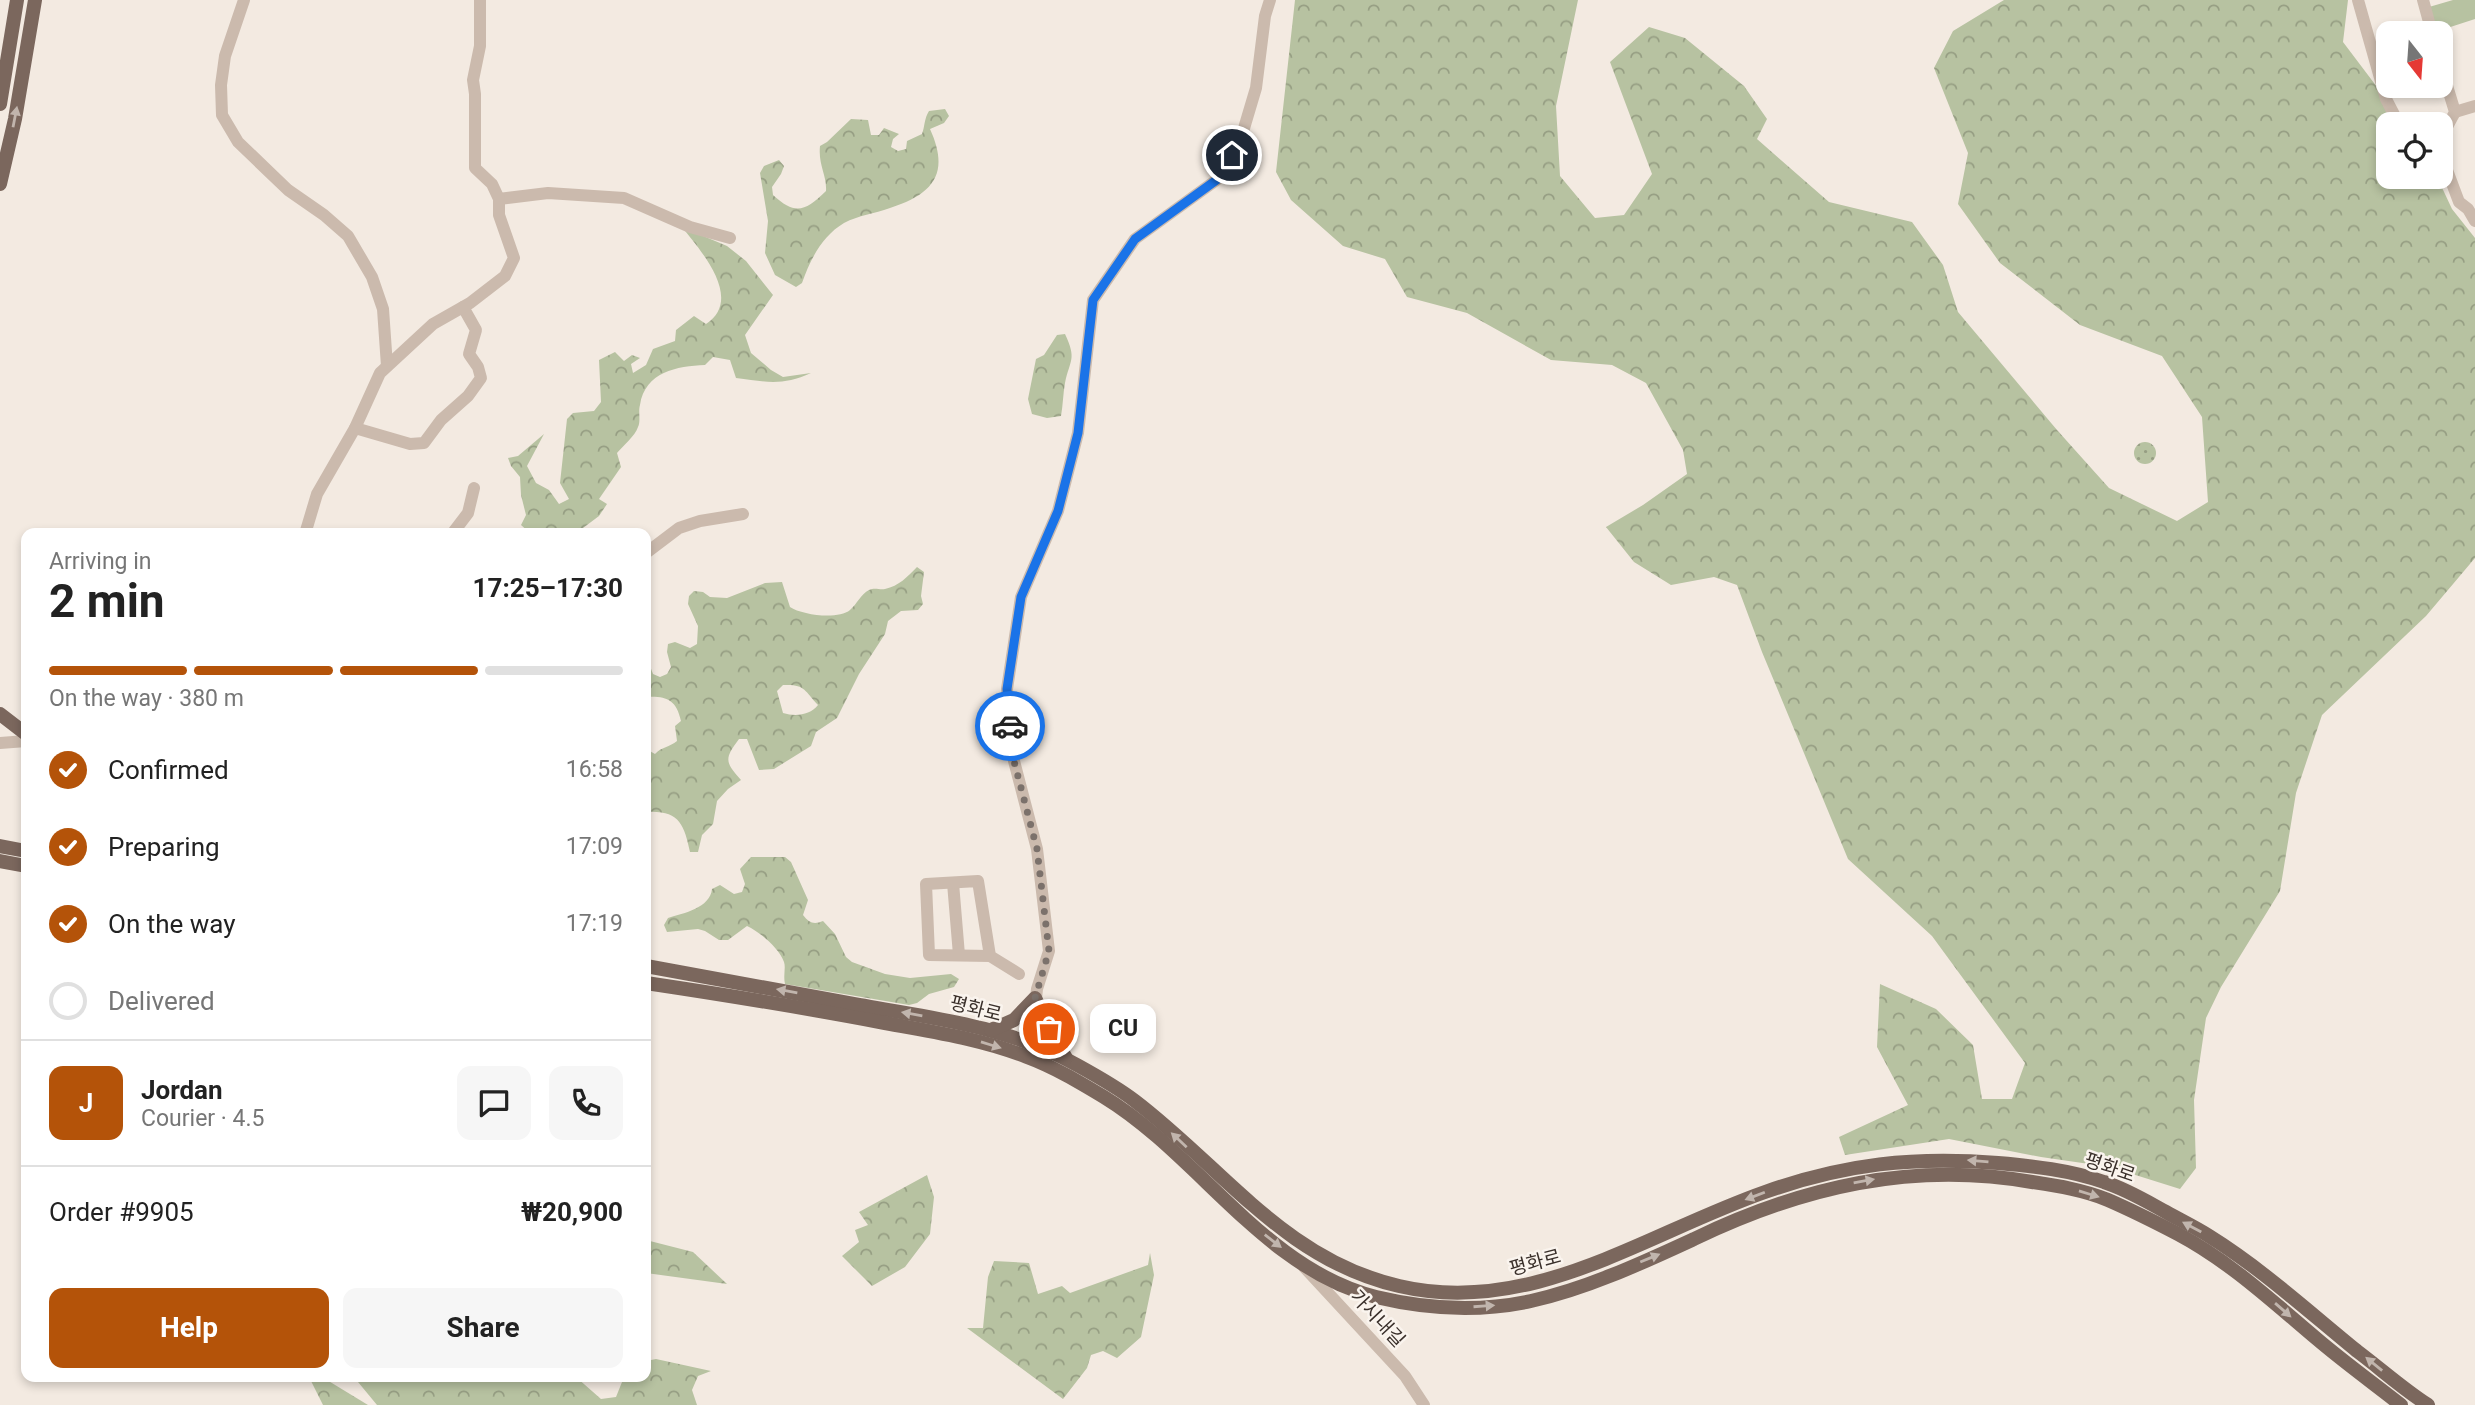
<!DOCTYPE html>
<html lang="en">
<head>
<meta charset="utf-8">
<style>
	:root { --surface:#fff; --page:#f6f6f6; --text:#222; --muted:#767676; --line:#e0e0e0; --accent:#b45309 }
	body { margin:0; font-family:Roboto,"Noto Sans KR",sans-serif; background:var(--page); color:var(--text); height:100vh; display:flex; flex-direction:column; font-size:26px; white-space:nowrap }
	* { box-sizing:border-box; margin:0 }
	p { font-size:23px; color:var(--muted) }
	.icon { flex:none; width:38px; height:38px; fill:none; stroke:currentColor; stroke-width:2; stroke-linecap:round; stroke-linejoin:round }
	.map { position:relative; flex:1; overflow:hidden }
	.details { position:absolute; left:21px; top:528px; width:630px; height:854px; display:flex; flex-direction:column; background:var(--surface); border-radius:14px; box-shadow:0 4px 10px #0003 }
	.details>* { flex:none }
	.needle { width:46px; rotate:163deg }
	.buttons { position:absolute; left:2376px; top:21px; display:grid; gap:14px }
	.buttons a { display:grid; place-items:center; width:77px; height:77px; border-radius:14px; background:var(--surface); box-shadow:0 4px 10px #0003; font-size:35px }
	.pin { position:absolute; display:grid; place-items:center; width:60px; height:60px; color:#fff; margin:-30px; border:4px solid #fff; border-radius:50%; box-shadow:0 2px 7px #0007 }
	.courier { position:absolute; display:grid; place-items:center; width:70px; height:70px; margin:-35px; border:5px solid #1a73e8; border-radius:50%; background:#fff; color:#222; box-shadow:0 2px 9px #0007 }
	.bubble { position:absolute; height:49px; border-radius:14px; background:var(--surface); box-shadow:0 4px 10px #0003; font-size:23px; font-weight:700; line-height:49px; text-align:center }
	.head em { font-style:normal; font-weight:700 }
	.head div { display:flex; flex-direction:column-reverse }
	.head { display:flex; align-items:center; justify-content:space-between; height:119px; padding:0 28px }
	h1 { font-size:46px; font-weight:700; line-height:52px }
	.bar { display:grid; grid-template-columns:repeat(4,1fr); gap:10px 7px; align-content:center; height:84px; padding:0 28px }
	.bar i { height:9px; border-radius:5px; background:var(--line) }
	.bar .on { background:var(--accent) }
	.bar p { grid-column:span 4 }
	.line { display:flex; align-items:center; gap:18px; padding:0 28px; border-top:2px solid var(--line) }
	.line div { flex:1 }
	.round { display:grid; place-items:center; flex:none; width:74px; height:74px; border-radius:14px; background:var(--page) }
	ol { padding:0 28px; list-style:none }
	li { display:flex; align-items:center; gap:21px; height:77px }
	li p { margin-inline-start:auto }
	li .icon { padding:7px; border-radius:50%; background:var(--accent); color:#fff; stroke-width:4 }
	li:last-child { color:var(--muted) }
	li i { width:38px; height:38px; border:4px solid var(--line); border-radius:50% }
	.action { display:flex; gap:14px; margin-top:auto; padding:14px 28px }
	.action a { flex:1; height:80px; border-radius:14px; background:var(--accent); color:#fff; font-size:28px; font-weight:700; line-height:80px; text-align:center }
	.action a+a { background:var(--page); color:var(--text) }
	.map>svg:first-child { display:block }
</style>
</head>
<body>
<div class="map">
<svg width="2475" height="1405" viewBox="0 0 2475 1405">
	<defs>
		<pattern id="grass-dots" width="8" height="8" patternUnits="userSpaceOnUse" patternTransform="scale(1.75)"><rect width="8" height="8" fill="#b7c2a1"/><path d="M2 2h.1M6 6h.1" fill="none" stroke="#969e83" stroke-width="1.8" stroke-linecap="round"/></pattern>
		<pattern id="forest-crowns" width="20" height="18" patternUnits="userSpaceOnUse" patternTransform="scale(1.75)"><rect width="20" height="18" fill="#b7c2a1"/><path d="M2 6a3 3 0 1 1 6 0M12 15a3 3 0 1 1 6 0" fill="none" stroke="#969e83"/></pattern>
	</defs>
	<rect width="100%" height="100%" fill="#f3eae1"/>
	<circle fill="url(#grass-dots)" cx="2145" cy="453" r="11"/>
	<g fill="url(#forest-crowns)" fill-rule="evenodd">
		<path d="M1295,0H1578L1556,106L1560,176L1595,218L1624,215L1652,174L1610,62L1649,27L1685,38L1744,86L1767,119L1757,139L1829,202L1912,222L1943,265L1958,312L2057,430L2109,488L2177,521L2208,502L2202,417L2162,356L2080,325L2000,263L1958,204L1968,153L1934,68L1953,31L2004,0H2348L2343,42L2405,124H2389V177H2437L2452,209L2475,238V558L2426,616L2322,715L2296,793L2280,891L2221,987L2206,1018L2194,1100L2196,1168L2180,1189L2110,1167L2041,1157L1949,1139L1845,1155L1839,1137L1908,1105L1877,1047L1880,984L1936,1009L1973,1045L1982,1099H2012L2025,1063L1932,936L1848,859L1762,652L1737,585L1714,577L1671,585L1634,562L1606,527L1643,505L1687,474L1683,450L1646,383L1612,365L1551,360L1467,313L1407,297L1385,259L1343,246L1291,200L1276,172Z"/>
		<path d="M945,109L949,116L944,123L930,129C950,173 934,194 890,208C874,214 859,215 844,223C822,236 810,260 802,283L796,287L775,275L765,253L768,221L760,173L764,166L779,160L784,166L781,174L772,187L773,195C796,216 805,211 826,191C827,175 818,165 820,146L827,142L851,119L868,120L871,135H879L884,128L899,134L893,139L891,147L898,151L906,149L907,141L922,134C925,126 924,119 929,111Z"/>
		<path d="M682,227L727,246L746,261L773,295L745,335L751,353L771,370L783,377L811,373C783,386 766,382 736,378L730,360L713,357L705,365C677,366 645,372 640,405C638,411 641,421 638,427C635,436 623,446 617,453L621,467L599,499L607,504L599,516L575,534H531L521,525L526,515L521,495L520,477L511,466L508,458L518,456L544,434L527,466L536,483L549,490L559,504L569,499L560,483L567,419L573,413L594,411L601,402L599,360L615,352L624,361L632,355L640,358L631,364L633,373L646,365L653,349L675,341L676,330L694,316L706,324C744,299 701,251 682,227Z"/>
		<path d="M1065,334C1077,360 1070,359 1065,383C1063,394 1063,405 1061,416L1047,418L1032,414L1028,399L1036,359L1044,355L1057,335Z"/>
		<path d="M917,567L924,572L921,596L923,604L918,610L901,611L888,621L885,634L859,674L837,718L816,732L811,746L774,769L759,770L747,739H739C724,759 725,762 741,780L728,789L717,801L713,824L702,835L698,852H690C684,824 679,810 646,812V780L648,775L646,764V743L648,750L655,754C661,747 670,747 677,741L675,726L681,721C676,699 666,696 646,697V666H650L653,674L660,677L667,674L671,667L667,652L668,644L675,642L690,648L697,644L698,626L688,604L689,596L694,591L703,592L710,597L727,598L765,583L782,582L790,607C802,615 838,620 850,610C857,604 861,594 869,590C875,587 879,590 885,589C899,586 907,577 917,567ZM783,685C805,684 804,690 818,705C810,715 796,717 783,713L777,691Z"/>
		<path d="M751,857H785L791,862L808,900L803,915C809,923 814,925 823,921L835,934L846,957L852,962L885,974L910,978L951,974L959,979L954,987L929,994L917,1003L909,1005L785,984C783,975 786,968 784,962C779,948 760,932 747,926L728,940H719L705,931L698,929L667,932L664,925L668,918C684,913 710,908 712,889L720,885L734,894L742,892L745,884L740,869Z"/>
		<path d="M927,1175L934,1197L930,1234L905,1267L872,1286L842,1256L859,1242L855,1230L868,1225L859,1212Z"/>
		<path d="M646,1240L693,1252L727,1284L646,1273Z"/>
		<path d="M1150,1253L1154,1275L1141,1337L1117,1358L1103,1351L1091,1355L1087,1368L1063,1399L967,1328H983L988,1277L994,1261L1029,1263L1038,1294L1062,1286L1070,1293L1148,1265Z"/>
		<path d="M656,1359L711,1371L698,1376L692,1390L697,1405H377L358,1382L360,1377H576L601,1399L616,1397L624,1377H646V1361Z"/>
		<path d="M309,1377H322L368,1405H323Z"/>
	</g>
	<path fill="#b7c2a1" d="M2453,0H2475V19L2435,32L2429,7Z"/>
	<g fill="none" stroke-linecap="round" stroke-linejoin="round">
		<g stroke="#cbbaad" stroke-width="12">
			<path d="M244,0L225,56L221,85L222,115L238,142L288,190L324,215L348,236L372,277L383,309L387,366"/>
			<path d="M2358,0L2386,99L2399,124"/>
			<path d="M2423,0L2432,33"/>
			<path d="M2441,66L2455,112L2441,138"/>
			<path d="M2455,112L2475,106"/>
			<path d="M2441,154L2459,202L2468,209L2475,221"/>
			<path d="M499,199L548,193L624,198L690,227L730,238"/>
			<path d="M355,428L410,444L424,443L441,420L468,396L481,378L478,367L469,354L476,330L463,307"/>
			<path d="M305,534L317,494L355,428L380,373L433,324L470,303L505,276L514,258L499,215V199L492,184L475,168V94L473,80L480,46V0"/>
			<path d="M452,534L468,513L474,488"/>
			<path d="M646,553L679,528L700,521L743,514"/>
			<path d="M0,743L26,741"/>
			<path d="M953,883L959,955"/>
			<path d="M990,956L978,881L926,884L929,955L990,956L1019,974"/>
			<path d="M1027,1053L1033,1027L1037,989L1049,951L1037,849L1014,761L1007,689L1021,597L1058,511L1078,433L1093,300L1135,239L1222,176L1242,135L1256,88L1265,16L1270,0"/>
			<path d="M1304,1267L1405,1376L1424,1405"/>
		</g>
		<g stroke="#7b675d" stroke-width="14">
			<path d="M0,104L17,0"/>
			<path d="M0,184L15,119L35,0"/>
			<path d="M0,714L26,734"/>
			<path d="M0,846L26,851"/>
			<path d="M0,861L26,866"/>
			<path d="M646,966C717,979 788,992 859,1005C934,1018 1010,1027 1077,1065C1097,1076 1117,1087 1135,1101C1223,1168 1285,1260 1399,1286C1531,1317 1645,1234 1765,1192C1844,1164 1914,1156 1998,1163C2033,1166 2070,1170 2104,1182C2126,1189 2146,1201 2166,1212C2180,1220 2195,1227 2209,1236C2262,1269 2309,1312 2357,1351C2381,1369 2403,1389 2428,1405"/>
			<path d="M646,983C726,995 806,1008 885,1023C933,1032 982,1039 1027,1057C1054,1067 1079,1082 1104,1097C1199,1155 1264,1269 1376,1297C1426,1309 1480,1312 1531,1301C1586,1289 1642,1263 1694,1239C1802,1187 1912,1161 2032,1182C2058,1186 2084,1190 2108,1200C2131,1210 2155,1222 2178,1234C2229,1261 2273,1302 2317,1339C2344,1362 2373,1383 2401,1405"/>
			<path d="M991,1030L1014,1020L1035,998L1049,1029L1066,1058"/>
		</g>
	</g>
	<defs><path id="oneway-solid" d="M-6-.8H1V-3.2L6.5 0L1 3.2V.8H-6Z" transform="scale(1.75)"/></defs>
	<g fill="#c1b5ad">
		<use href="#oneway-solid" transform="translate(15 117) rotate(-79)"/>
		<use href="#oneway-solid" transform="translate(787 991) rotate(-170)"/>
		<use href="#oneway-solid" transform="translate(912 1014) rotate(-170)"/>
		<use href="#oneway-solid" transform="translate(991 1045) rotate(17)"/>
		<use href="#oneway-solid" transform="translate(1179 1140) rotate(-137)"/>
		<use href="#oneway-solid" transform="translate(1978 1161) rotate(-175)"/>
		<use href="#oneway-solid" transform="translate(1864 1181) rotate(-10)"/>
		<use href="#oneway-solid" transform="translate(2089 1194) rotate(17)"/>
		<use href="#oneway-solid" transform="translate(1755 1196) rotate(159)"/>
		<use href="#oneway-solid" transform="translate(2192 1227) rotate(-152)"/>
		<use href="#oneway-solid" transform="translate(1273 1241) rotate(38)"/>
		<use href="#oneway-solid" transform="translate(1650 1258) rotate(-22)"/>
		<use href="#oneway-solid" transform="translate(1484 1306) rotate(-4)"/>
		<use href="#oneway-solid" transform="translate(2283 1310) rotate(41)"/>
		<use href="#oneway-solid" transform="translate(2374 1364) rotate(-141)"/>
	</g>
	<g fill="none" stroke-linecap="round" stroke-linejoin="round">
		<path stroke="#7b716b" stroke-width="7" stroke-dasharray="0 12.6" d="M1010,726L1014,761L1037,849L1049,951L1035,998L1049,1029"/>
		<path stroke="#1a73e8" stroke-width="9" d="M1010,726L1007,689L1021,597L1058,511L1078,433L1093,300L1135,239L1222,176L1232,155"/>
	</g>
	<g text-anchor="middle" stroke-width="5" stroke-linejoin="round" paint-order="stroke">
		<g font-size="19" fill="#3a302b" stroke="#faf4ee">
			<text transform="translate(976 1008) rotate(14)" y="7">평화로</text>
			<text transform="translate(2110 1167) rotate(19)" y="7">평화로</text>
			<text transform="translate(1535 1262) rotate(-15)" y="7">평화로</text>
			<text transform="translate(1378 1318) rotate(47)" y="7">가시내길</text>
		</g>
	</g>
</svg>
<div class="buttons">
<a><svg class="needle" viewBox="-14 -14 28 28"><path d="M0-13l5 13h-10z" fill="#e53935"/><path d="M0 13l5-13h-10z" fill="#767676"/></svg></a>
<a><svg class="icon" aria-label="locate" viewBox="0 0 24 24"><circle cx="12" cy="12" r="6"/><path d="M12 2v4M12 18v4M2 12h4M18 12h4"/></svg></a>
</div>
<div class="pin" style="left:1049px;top:1029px;background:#ea580c"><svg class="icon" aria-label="bag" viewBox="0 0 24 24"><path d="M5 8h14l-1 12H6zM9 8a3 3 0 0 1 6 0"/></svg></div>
<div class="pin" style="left:1232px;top:155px;background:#1f2937"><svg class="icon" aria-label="home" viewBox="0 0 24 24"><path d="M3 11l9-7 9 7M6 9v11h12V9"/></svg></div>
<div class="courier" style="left:1010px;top:726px"><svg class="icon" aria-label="car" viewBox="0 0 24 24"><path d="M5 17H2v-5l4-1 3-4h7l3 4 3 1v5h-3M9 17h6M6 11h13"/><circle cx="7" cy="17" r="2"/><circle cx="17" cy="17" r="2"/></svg></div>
<div class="bubble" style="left:1090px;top:1004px;width:66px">CU</div>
<section class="details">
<div class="head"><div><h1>2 min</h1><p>Arriving in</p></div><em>17:25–17:30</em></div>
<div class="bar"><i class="on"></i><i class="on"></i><i class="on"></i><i></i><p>On the way · 380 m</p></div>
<ol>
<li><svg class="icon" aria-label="check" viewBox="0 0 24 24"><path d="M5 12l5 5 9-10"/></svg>Confirmed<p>16:58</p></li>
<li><svg class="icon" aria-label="check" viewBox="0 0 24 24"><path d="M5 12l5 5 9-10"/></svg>Preparing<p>17:09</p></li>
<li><svg class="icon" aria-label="check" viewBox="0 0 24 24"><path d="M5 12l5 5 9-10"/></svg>On the way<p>17:19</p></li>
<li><i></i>Delivered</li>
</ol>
<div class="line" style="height:126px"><b class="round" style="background:var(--accent);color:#fff">J</b><div><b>Jordan</b><p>Courier · 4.5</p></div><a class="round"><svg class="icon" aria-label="chat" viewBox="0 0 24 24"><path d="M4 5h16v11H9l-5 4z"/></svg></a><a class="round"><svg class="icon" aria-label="phone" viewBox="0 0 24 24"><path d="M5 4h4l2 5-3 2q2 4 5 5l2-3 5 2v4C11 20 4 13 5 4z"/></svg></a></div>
<div class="line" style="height:91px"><div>Order #9905</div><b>₩20,900</b></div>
<div class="action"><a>Help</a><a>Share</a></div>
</section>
</div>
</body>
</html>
